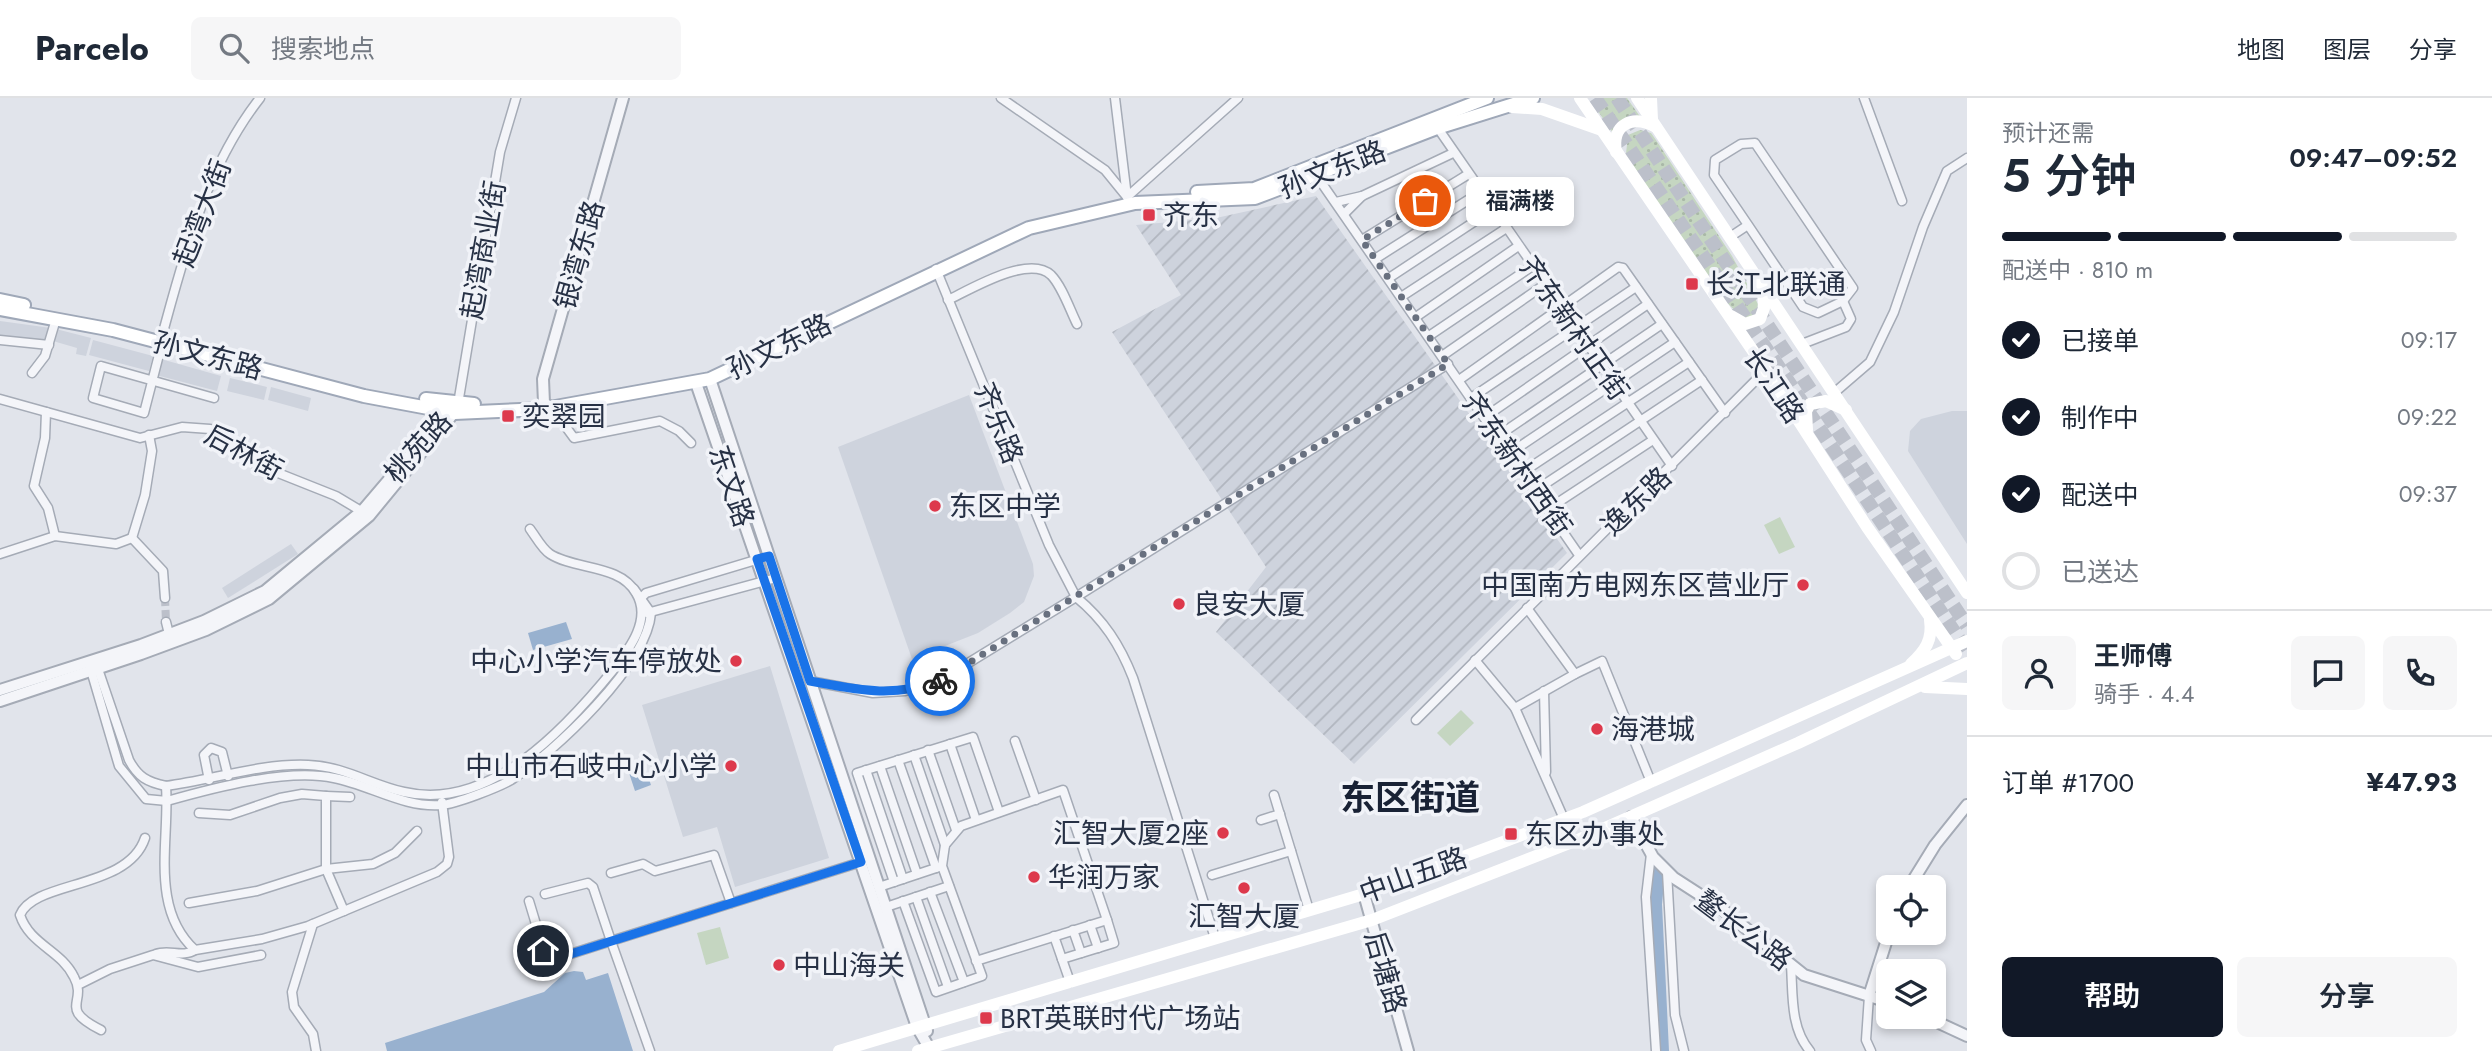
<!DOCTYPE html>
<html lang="zh">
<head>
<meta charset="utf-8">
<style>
	:root { --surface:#fff; --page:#f6f6f7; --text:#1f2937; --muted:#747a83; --line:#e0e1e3; --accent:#111827 }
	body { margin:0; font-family:Jost,"Noto Sans SC",sans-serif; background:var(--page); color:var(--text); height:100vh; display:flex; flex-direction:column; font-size:26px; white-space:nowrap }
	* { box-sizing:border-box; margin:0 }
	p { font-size:23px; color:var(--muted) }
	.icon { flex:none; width:38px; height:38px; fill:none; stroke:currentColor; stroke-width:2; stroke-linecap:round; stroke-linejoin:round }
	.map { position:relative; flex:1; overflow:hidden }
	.side { display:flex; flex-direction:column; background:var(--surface); width:525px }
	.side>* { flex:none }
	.tools { position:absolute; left:1876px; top:777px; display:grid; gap:14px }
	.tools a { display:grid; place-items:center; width:70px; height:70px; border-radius:10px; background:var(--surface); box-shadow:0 4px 10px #0003; font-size:35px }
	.pin { position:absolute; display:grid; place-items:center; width:60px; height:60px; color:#fff; margin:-30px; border:4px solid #fff; border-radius:50%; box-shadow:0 2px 7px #0007 }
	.courier { position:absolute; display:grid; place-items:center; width:70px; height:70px; margin:-35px; border:5px solid #1a73e8; border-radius:50%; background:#fff; color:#222; box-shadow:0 2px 9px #0007 }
	.bubble { position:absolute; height:49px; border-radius:10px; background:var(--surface); box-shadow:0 4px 10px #0003; font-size:23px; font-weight:600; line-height:49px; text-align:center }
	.overview em { font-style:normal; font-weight:600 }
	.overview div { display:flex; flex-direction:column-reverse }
	.overview { display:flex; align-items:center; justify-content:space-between; height:119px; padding:0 35px }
	h1 { font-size:46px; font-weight:600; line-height:52px }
	.bar { display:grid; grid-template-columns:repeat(4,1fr); gap:10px 7px; align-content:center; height:84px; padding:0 35px }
	.bar i { height:9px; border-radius:5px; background:var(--line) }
	.bar .on { background:var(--accent) }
	.bar p { grid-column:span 4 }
	.line { display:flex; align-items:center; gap:18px; padding:0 35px; border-top:2px solid var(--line) }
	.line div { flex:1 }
	.round { display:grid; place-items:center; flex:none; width:74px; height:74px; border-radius:10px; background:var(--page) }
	ol { padding:0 35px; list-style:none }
	li { display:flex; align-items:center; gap:21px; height:77px }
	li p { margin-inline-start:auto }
	li .icon { padding:7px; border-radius:50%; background:var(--accent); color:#fff; stroke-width:4 }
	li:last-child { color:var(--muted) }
	li i { width:38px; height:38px; border:4px solid var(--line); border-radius:50% }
	.cta { display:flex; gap:14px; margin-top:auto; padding:14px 35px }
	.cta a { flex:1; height:80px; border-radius:10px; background:var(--accent); color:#fff; font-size:28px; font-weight:600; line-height:80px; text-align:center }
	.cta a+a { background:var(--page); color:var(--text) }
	header { display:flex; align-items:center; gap:42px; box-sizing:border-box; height:98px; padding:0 35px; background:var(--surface); border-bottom:2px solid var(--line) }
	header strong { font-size:33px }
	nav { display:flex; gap:38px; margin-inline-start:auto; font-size:24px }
	.search { width:490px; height:63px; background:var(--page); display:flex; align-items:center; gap:18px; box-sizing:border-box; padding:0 24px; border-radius:10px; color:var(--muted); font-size:26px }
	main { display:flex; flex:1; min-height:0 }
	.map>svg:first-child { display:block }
</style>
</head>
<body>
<header>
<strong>Parcelo</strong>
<div class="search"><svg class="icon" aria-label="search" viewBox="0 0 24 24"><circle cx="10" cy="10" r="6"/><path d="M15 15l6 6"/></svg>搜索地点</div>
<nav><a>地图</a><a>图层</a><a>分享</a></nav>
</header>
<main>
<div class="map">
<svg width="1967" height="953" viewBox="0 0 1967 953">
	<defs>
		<pattern id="industrial-furrows" width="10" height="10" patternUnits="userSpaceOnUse" patternTransform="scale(1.75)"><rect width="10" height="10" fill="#ced3dd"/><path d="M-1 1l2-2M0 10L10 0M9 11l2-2" fill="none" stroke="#b1b6bf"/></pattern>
		<pattern id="grass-dots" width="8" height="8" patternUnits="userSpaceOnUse" patternTransform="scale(1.75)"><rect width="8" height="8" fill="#c5d6c1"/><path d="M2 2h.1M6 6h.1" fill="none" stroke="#a9b8a7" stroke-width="1.8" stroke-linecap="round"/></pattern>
	</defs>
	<rect width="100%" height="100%" fill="#e1e4eb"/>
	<g fill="#ced3dd">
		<path d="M0,223L51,230L49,245L0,239Z"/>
		<path d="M56,231L91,240L86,258L76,256L77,250L53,243Z"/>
		<path d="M93,242L153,258L149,273L89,257Z"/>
		<path d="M161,261L221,278L217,293L156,277Z"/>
		<path d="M230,280L267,289L264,302L227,293Z"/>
		<path d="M271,289L311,300L308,313L268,302Z"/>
		<path d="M969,297L1033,466L1034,478L1024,504L1010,515L978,535L912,561L838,349Z"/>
		<path d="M1952,313H1967V446L1908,353L1910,333L1921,321Z"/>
		<path d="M291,446L298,456L228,500L222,490Z"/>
		<path d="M770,568L829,760L735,789L717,729L683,739L642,607Z"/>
	</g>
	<path fill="url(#industrial-furrows)" d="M1316,98L1567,455L1354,666L1216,534L1266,469L1112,234L1181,197L1136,127L1216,120Z"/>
	<g fill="url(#grass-dots)">
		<path d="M1598,0H1627L1641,20L1613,35L1591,3Z"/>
		<path d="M1640,32L1651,35L1656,42L1732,158L1758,206L1756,216L1746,221C1715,204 1649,91 1626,56L1628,37Z"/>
	</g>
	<g fill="#c5d6c1">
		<path d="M1780,419L1795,449L1779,456L1764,427Z"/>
		<path d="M1461,612L1474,625L1450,648L1437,635Z"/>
		<path d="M720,829L729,860L706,867L697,835Z"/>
	</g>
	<g fill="#98b1cf">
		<path d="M566,524L572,541L533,552L528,535Z"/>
		<path d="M642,660L651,687L635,693L626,666Z"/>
		<path d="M574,873L583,874L586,882L608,875L633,953H387L385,945L544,894L565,875Z"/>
	</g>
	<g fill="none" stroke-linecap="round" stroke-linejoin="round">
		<path stroke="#98b1cf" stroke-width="14" d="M1658,774L1655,806L1662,953"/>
		<path stroke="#bcc0ca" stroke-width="8" stroke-dasharray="8 4" stroke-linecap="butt" d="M165,500L166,524"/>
		<g stroke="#bcc0ca" stroke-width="14" stroke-dasharray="14 7" stroke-linecap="butt">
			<path d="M1595,0L1776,265L1967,553"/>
			<path d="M1617,0L1967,528"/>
		</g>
		<defs>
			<g id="minor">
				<path d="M1001,0L1105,72L1127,99L1238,0"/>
				<path d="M1115,0L1127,99"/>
				<path d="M1864,0L1902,103"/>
				<path d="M1435,26L1672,368"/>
				<path d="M1314,74L1579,457"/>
				<path d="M1336,104L1362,98"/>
				<path d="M1345,115L1362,98L1453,55"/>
				<path d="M1730,139L1748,127L1714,77L1715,62L1741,46L1755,45L1853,190L1843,203L1818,215L1803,209L1748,127"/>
				<path d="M1362,142L1467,77"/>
				<path d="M1375,161L1479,95"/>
				<path d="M936,171L1049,447L1076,499L1448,266"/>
				<path d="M1389,180L1492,112"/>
				<path d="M1401,199L1505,131"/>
				<path d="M948,202C971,191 1029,156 1051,177C1062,188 1070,212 1077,226"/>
				<path d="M1416,219L1517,149"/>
				<path d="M162,238C185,154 206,69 260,0"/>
				<path d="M1429,238L1531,169"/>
				<path d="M0,242L49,247"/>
				<path d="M162,245L144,315L93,300L101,268L214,300"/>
				<path d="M1802,246L1846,229L1851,221L1843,203"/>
				<path d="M1442,258L1544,187"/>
				<path d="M32,275L45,258L56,221"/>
				<path d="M1459,282L1618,169L1623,170L1725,315"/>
				<path d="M1834,295L1870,264L1894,214L1923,129L1947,73L1967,60"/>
				<path d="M1471,300L1636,189"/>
				<path d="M0,301L140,340L182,329L210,331L253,365L336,398L361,413"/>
				<path d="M458,306L500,54L516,0"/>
				<path d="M552,310L574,340L660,323L679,333L691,345"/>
				<path d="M46,314L45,340L34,388L48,410L55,438"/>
				<path d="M1485,319L1648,206"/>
				<path d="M1498,338L1662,226"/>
				<path d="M1510,355L1675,244"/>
				<path d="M1523,374L1689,264"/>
				<path d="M1536,392L1702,282"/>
				<path d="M1548,411L1653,342"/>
				<path d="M132,440L145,397L152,353L149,337"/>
				<path d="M0,456L55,438L116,446L132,440L163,473L165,500"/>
				<path d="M640,501L646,495L769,458"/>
				<path d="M647,515L776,480"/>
				<path d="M166,524L169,536"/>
				<path d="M1475,562L1515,610L1564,721"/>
				<path d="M97,568L129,662C138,679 147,684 166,688C212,682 261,665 308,667C344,668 371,687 404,694C490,714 566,630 614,571C630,550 652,521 636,495C620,466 575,472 550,456C542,451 536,439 530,431"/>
				<path d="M90,569L119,668L146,701L167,703C213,690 287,670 334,680C370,687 404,710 441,707C456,706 499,689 511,682C555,654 647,567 651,515L634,491"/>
				<path d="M1575,576L1602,563L1651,684"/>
				<path d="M810,583L873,595L905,593L939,583L1076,499C1104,522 1120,547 1133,580L1215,840"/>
				<path d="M1544,593L1546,674"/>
				<path d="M1515,610L1575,576L1527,510"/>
				<path d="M1416,622L1766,272"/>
				<path d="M1015,643L1036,702"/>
				<path d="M950,646L976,722"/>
				<path d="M928,652L956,732"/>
				<path d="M914,657L945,747"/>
				<path d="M898,662L936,770"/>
				<path d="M880,668L917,776"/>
				<path d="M866,672L903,781"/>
				<path d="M209,682L204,657L211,650L222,654L228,678"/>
				<path d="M166,688C170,742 149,810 195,852L262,841L308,828L437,774L447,766L449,759L442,704"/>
				<path d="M1274,697L1309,812"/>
				<path d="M326,698L350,699"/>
				<path d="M199,715L230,717L280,700L302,696L326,698V771L344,813"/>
				<path d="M1261,722L1280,716"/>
				<path d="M1651,756L1646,799L1656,953"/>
				<path d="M1667,774L1675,917L1684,953"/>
				<path d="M611,775L643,766L655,773L714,757L731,805"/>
				<path d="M1212,777L1291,753"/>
				<path d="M894,784L857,675L973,639L999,714"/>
				<path d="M879,789L939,769"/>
				<path d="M930,794L964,884"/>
				<path d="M545,796L588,785L593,789L611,843L861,764"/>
				<path d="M916,799L948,889"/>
				<path d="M529,803L545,856L558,860L611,843L650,953"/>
				<path d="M903,803L936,894L982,878L942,768L945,747L961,728L1063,692L1107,822L976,863"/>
				<path d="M189,805L257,793L326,771L373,766L395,755L417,733"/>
				<path d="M886,809L949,788"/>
				<path d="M313,826L292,894L294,909L313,936L316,953"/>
				<path d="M1090,827L1098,850"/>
				<path d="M1073,832L1081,855"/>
				<path d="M1054,838L1070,884"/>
				<path d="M156,856C169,851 183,860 195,852"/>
				<path d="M1062,861L1114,845L1107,822"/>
				<path d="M1791,867C1793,896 1790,930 1810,953"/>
				<path d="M78,887L110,871L153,857L198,869L261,857"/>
				<path d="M1869,898L1866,942L1871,953"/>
				<path d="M101,932C57,910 88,905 74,879C61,852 30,847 20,817C34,782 128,792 145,740"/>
			</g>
			<g id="tertiary">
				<path d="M710,281L927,933"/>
				<path d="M696,285L917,929L931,953"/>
				<path d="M552,310L544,305L543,281L623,0"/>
				<path d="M0,592L141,547L204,523L265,493L363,412L449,311"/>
				<path d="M0,603L141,556L206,532L269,501L369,418L457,311"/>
				<path d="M1631,719L1653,759L1674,780L1722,811L1804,877L1888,904"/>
				<path d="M1909,789L1935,747L1967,707"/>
				<path d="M1364,796L1408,953"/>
				<path d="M1869,898L1889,835"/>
				<path d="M1926,919L1967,938"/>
			</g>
			<g id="primary">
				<path d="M1197,94L1254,91L1487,0"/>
				<path d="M0,202L24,207"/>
				<path d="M0,211L113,232L364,298L455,315L544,311L710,281L1029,130L1135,105L1255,100L1437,30L1533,0"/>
				<path d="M426,301L474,306"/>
			</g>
		</defs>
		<use href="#minor" stroke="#a5abb6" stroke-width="11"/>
		<use href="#tertiary" stroke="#a5abb6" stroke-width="14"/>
		<use href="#primary" stroke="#9fa8b8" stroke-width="16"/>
		<use href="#minor" stroke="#f4f5f9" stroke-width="8"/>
		<use href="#tertiary" stroke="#f4f5f9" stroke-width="10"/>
		<g stroke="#fff" stroke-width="12">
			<path d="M1580,0L1766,272L1867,429L1956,556"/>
			<path d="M1637,0L1967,495"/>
			<path d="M1651,0L1652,22"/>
			<path d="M1512,9L1542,11L1599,31"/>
			<path d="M1616,54C1611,26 1633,16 1656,29"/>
			<path d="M1731,218L1745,226L1760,221L1764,210L1763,189"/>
			<path d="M1807,332L1806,313L1810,306L1826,303L1846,312"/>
			<path d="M1911,566C1925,553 1933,542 1930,522"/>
			<path d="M1925,589L1967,591"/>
			<path d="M839,953L1364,796L1583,714L1967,543"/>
			<path d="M918,953L1372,822L1580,741L1798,645L1967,565"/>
		</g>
		<use href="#primary" stroke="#fff" stroke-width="12"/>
	</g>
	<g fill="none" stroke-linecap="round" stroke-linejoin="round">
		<path stroke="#68707f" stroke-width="7" stroke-dasharray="0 12.6" d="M940,583L1448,266L1362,142L1425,103"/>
		<path stroke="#1a73e8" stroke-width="9" d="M543,853L558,860L861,764L757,461L769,458L810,583C859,592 892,600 940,583"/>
	</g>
	<g fill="#dd394c" stroke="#f1f3f8" stroke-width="2.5">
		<rect x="1142" y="110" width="14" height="14" rx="3.5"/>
		<rect x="1685" y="179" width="14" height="14" rx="3.5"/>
		<rect x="501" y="311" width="14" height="14" rx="3.5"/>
		<circle cx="935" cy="408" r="7"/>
		<circle cx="1803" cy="487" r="7"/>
		<circle cx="1179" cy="506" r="7"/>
		<circle cx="736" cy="563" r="7"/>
		<circle cx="1597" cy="631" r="7"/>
		<circle cx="731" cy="668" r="7"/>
		<circle cx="1223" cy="735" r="7"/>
		<rect x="1504" y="729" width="14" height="14" rx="3.5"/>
		<circle cx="1034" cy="779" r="7"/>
		<circle cx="1244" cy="790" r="7"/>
		<circle cx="779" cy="867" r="7"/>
		<rect x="979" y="913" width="14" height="14" rx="3.5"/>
	</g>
	<g text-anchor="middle" stroke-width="7" stroke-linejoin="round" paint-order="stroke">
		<g font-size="28" fill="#273145" stroke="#f1f3f8">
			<text transform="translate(1332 71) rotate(-21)" y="10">孙文东路</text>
			<text transform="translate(202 115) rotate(-69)" y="10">起湾大街</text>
			<text transform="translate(483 152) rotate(-80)" y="10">起湾商业街</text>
			<text transform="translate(579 157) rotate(-74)" y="10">银湾东路</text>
			<text transform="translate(1574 230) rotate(55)" y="10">齐东新村正街</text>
			<text transform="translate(779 248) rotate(-26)" y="10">孙文东路</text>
			<text transform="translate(208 257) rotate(15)" y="10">孙文东路</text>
			<text transform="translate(1774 287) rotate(56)" y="10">长江路</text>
			<text transform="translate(999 325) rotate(68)" y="10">齐乐路</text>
			<text transform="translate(418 349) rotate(-48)" y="10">桃苑路</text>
			<text transform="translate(244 354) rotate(29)" y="10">后林街</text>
			<text transform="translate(1517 366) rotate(55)" y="10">齐东新村西街</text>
			<text transform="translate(732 388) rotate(71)" y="10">东文路</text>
			<text transform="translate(1636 403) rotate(-44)" y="10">逸东路</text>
			<text transform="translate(1413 777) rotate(-20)" y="10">中山五路</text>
			<text transform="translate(1744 832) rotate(37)" y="10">鳌长公路</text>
			<text transform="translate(1386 874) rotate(74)" y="10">后塘路</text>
		</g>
		<g font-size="28" fill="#273145" stroke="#f1f3f8" text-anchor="start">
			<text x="1163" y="127">齐东</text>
			<text x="1706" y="196">长江北联通</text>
			<text x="522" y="328">奕翠园</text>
			<text x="949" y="418">东区中学</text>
			<text x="1789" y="497" text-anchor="end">中国南方电网东区营业厅</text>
			<text x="1193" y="516">良安大厦</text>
			<text x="722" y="573" text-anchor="end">中心小学汽车停放处</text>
			<text x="1611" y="641">海港城</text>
			<text x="717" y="678" text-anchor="end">中山市石岐中心小学</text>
			<text x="1209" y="745" text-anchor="end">汇智大厦2座</text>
			<text x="1525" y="746">东区办事处</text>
			<text x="1048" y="789">华润万家</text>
			<text x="1244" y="828" text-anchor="middle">汇智大厦</text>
			<text x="793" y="877">中山海关</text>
			<text x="1000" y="930">BRT英联时代广场站</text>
		</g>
		<g font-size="35" font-weight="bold" fill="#192235" stroke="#f1f3f8">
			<text x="1410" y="712">东区街道</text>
		</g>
	</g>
</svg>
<div class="tools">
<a><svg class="icon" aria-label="locate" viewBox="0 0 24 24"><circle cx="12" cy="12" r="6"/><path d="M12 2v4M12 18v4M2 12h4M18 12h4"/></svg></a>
<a><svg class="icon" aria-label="layers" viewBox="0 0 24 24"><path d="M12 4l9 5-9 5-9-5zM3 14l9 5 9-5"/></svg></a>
</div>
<div class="pin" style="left:1425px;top:103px;background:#ea580c"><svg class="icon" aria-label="bag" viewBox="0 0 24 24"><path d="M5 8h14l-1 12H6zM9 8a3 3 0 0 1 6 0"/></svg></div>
<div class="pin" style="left:543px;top:853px;background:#1f2937"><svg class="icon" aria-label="home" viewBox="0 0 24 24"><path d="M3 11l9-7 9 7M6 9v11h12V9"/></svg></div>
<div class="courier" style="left:940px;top:583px"><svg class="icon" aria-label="bike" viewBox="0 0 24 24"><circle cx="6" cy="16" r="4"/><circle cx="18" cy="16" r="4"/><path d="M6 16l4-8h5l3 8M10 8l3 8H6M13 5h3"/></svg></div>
<div class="bubble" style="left:1466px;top:79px;width:108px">福满楼</div>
</div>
<section class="side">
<div class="overview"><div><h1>5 分钟</h1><p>预计还需</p></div><em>09:47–09:52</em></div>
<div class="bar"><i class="on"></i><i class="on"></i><i class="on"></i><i></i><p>配送中 · 810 m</p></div>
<ol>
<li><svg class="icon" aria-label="check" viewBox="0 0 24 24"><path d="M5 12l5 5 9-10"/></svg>已接单<p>09:17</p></li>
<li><svg class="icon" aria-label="check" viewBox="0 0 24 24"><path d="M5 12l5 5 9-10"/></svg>制作中<p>09:22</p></li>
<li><svg class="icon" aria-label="check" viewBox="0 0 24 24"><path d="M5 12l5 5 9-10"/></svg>配送中<p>09:37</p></li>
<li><i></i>已送达</li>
</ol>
<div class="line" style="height:126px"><a class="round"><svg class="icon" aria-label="person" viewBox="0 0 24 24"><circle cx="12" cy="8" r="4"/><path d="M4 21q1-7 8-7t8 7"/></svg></a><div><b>王师傅</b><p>骑手 · 4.4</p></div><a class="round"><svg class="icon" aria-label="chat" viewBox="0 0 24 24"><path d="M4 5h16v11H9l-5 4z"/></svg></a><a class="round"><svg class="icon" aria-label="phone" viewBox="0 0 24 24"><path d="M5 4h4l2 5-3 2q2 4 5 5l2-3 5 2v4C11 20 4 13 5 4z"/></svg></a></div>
<div class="line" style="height:91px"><div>订单 #1700</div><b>¥47.93</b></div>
<div class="cta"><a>帮助</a><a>分享</a></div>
</section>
</main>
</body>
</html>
